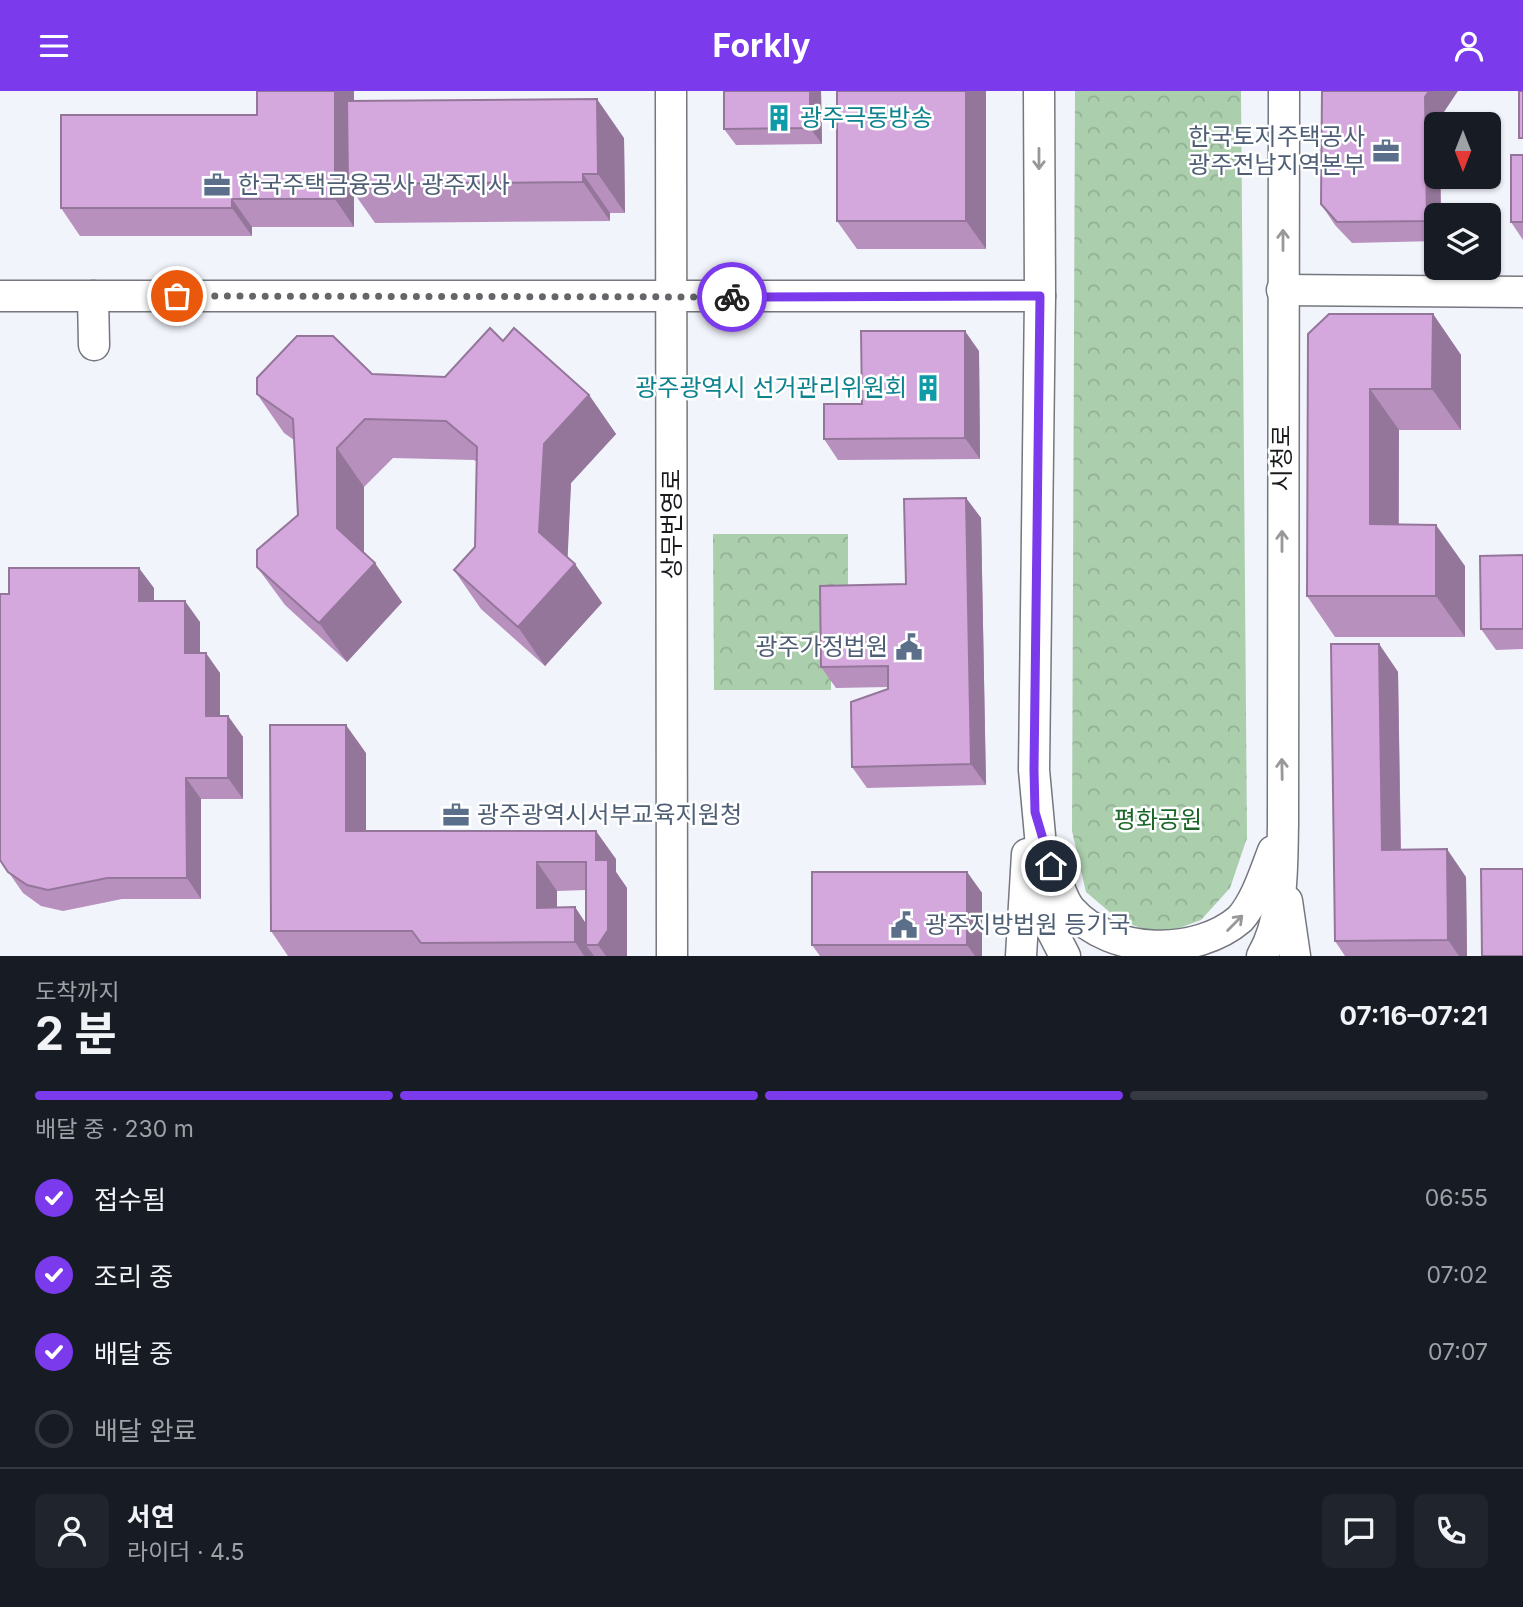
<!DOCTYPE html>
<html lang="ko">
<head>
<meta charset="utf-8">
<style>
	:root { --surface:#171b24; --page:#20242c; --text:#f1f3f6; --muted:#9ea1a6; --line:#363941; --accent:#7c3aed }
	body { margin:0; font-family:Inter,"Noto Sans KR",sans-serif; background:var(--page); color:var(--text); height:100vh; display:flex; flex-direction:column; font-size:26px; white-space:nowrap }
	* { box-sizing:border-box; margin:0 }
	p { font-size:23px; color:var(--muted) }
	.icon { flex:none; width:38px; height:38px; fill:none; stroke:currentColor; stroke-width:2; stroke-linecap:round; stroke-linejoin:round }
	.map { position:relative; height:865px; overflow:hidden }
	.sheet { display:flex; flex-direction:column; background:var(--surface); flex:1 }
	.sheet>* { flex:none }
	.needle { width:46px; rotate:180deg }
	.buttons { position:absolute; left:1424px; top:21px; display:grid; gap:14px }
	.buttons a { display:grid; place-items:center; width:77px; height:77px; border-radius:10px; background:var(--surface); box-shadow:0 2px 5px #0004; font-size:35px }
	.pin { position:absolute; display:grid; place-items:center; width:60px; height:60px; color:#fff; margin:-30px; border:4px solid #fff; border-radius:50%; box-shadow:0 2px 7px #0007 }
	.courier { position:absolute; display:grid; place-items:center; width:70px; height:70px; margin:-35px; border:5px solid #7c3aed; border-radius:50%; background:#fff; color:#222; box-shadow:0 2px 9px #0007 }
	.summary em { font-style:normal; font-weight:700 }
	.summary div { display:flex; flex-direction:column-reverse }
	.summary { display:flex; align-items:center; justify-content:space-between; height:119px; padding:0 35px }
	h1 { font-size:46px; font-weight:700; line-height:52px }
	.bar { display:grid; grid-template-columns:repeat(4,1fr); gap:10px 7px; align-content:center; height:84px; padding:0 35px }
	.bar i { height:9px; border-radius:5px; background:var(--line) }
	.bar .active { background:var(--accent) }
	.bar p { grid-column:span 4 }
	.line { display:flex; align-items:center; gap:18px; padding:0 35px; border-top:2px solid var(--line) }
	.line div { flex:1 }
	.round { display:grid; place-items:center; flex:none; width:74px; height:74px; border-radius:10px; background:var(--page) }
	ol { padding:0 35px; list-style:none }
	li { display:flex; align-items:center; gap:21px; height:77px }
	li p { margin-inline-start:auto }
	li .icon { padding:7px; border-radius:50%; background:var(--accent); color:#fff; stroke-width:4 }
	li:last-child { color:var(--muted) }
	li i { width:38px; height:38px; border:4px solid var(--line); border-radius:50% }
	header { display:flex; justify-content:space-between; align-items:center; height:91px; padding:0 35px; background:var(--accent); color:#fff; font-size:32px; font-weight:700 }
	.map>svg:first-child { display:block }
</style>
</head>
<body>
<header><svg class="icon" aria-label="menu" viewBox="0 0 24 24"><path d="M4 6h16M4 12h16M4 18h16"/></svg>Forkly<svg class="icon" aria-label="person" viewBox="0 0 24 24"><circle cx="12" cy="8" r="4"/><path d="M4 21q1-7 8-7t8 7"/></svg></header>
<div class="map">
<svg width="1523" height="865" viewBox="0 0 1523 865">
	<defs>
		<pattern id="park-crowns" width="20" height="18" patternUnits="userSpaceOnUse" patternTransform="scale(1.75)"><rect width="20" height="18" fill="#abcead"/><path d="M2 6a3 3 0 1 1 6 0M12 15a3 3 0 1 1 6 0" fill="none" stroke="#93b094"/></pattern>
	</defs>
	<rect width="100%" height="100%" fill="#f2f4fc"/>
	<g fill="url(#park-crowns)">
		<path d="M1075,0H1241L1247,747L1230,797L1201,829L1160,844L1119,829L1086,801L1072,740Z"/>
		<path d="M713,443H848V508H831V599H714Z"/>
	</g>
	<g fill="none" stroke-linecap="round" stroke-linejoin="round">
		<defs>
			<g id="minor">
				<path d="M671,0L672,865"/>
				<path d="M1039,0L1040,205L1034,679L1048,832L1065,865"/>
				<path d="M1282,199L1523,201"/>
				<path d="M0,205H1040"/>
				<path d="M93,205L94,254"/>
				<path d="M1052,775C1057,789 1062,809 1071,819C1112,865 1197,865 1240,828C1256,810 1264,783 1273,760"/>
				<path d="M1287,810L1295,865"/>
				<path d="M1021,865L1027,763"/>
				<path d="M1262,865C1284,828 1282,776 1283,734L1284,0"/>
			</g>
		</defs>
		<use href="#minor" stroke="#75777e" stroke-width="33"/>
		<use href="#minor" stroke="#fff" stroke-width="30"/>
	</g>
	<g fill="#b790be" fill-rule="evenodd">
		<path d="M354,0V10L624,47L625,122H610V130L375,132L354,102V136H252V145H80L61,117L257,24Z"/>
		<path d="M821,0L822,53L736,54L724,38Z"/>
		<path d="M837,0H986V158H857L837,130Z"/>
		<path d="M1440,27L1441,124H1437V150L1352,152L1335,134L1321,113Z"/>
		<path d="M1523,64V149L1511,131Z"/>
		<path d="M1433,223L1461,264V339H1399V434L1465,475V546H1335L1307,505L1308,243Z"/>
		<path d="M503,250L589,304L616,343L571,392L567,466L602,512L545,575L481,518L454,479L475,456L477,371L474,369L393,367L364,396V462L402,511L347,571L285,514L257,476L298,424L294,349L284,342L257,303L372,283L445,286Z"/>
		<path d="M979,260L980,368L838,369L824,348L862,313Z"/>
		<path d="M966,407L981,427L986,694L867,697L852,676L888,596L836,597L821,576L906,493Z"/>
		<path d="M1523,464V558L1496,559L1481,538Z"/>
		<path d="M154,497V510L200,531V562L220,582V625H228L243,646V708H201V808H122L63,820L41,815L23,802L0,769Z"/>
		<path d="M1379,553L1398,581L1401,759L1466,786L1467,865H1345L1335,850Z"/>
		<path d="M366,662V740L616,768V781L627,797V865H288L271,840ZM586,799V833L575,816L557,817V800Z"/>
		<path d="M967,781L982,802V865H820L812,854Z"/>
	</g>
	<g fill="#95769b">
		<path d="M335,0H354V93H348L354,102V136L335,108Z"/>
		<path d="M810,0H821L822,53L810,37Z"/>
		<path d="M966,0H986V158L966,130Z"/>
		<path d="M1429,0H1458L1440,27V33H1437V86H1440L1441,124H1437V144L1427,130L1425,6Z"/>
		<path d="M597,8L624,47L625,122L598,83Z"/>
		<path d="M583,83L610,122V130L583,91Z"/>
		<path d="M232,108L252,136V145L232,117Z"/>
		<path d="M1433,223L1461,264V339L1432,298Z"/>
		<path d="M965,240L979,260L980,368L965,347Z"/>
		<path d="M1370,298L1399,339L1398,474L1370,433Z"/>
		<path d="M589,304L616,343L571,392L567,480L539,441L544,353Z"/>
		<path d="M337,357L364,396V476L337,437Z"/>
		<path d="M966,407L981,427L986,694L971,673Z"/>
		<path d="M1436,434L1465,475V546L1436,505Z"/>
		<path d="M375,472L402,511L347,571L319,532Z"/>
		<path d="M575,473L602,512L545,575L518,536Z"/>
		<path d="M139,477L154,497V531L139,510Z"/>
		<path d="M185,510L200,531V582L185,562Z"/>
		<path d="M1379,553L1398,581L1401,787L1382,759Z"/>
		<path d="M206,562L220,582V646L206,625Z"/>
		<path d="M228,625L243,646V708L228,687Z"/>
		<path d="M346,634L366,662V768L346,740Z"/>
		<path d="M186,687L201,708V808L187,787Z"/>
		<path d="M596,740L616,768V781L627,797V865H606L598,854Z"/>
		<path d="M1447,758L1466,786L1467,865H1459L1448,849Z"/>
		<path d="M537,771L557,800V845L537,817Z"/>
		<path d="M967,781L982,802V865H975L967,854Z"/>
		<path d="M575,816L594,845L586,854L594,865H584L575,851Z"/>
	</g>
	<g fill="#d5a8dd" stroke="#95769b" stroke-width="2">
		<path d="M257,0H335V108H232V117H61V24H257Z"/>
		<path d="M724,0H810V37L724,38Z"/>
		<rect x="837" y="0" width="129" height="130"/>
		<path d="M1322,0H1429L1425,6L1427,130L1337,131L1321,113Z"/>
		<rect x="1519" y="0" width="4" height="47"/>
		<path d="M597,8L598,83H583V91L348,93L347,10Z"/>
		<rect x="1511" y="64" width="12" height="67"/>
		<path d="M1329,223H1433L1432,298H1370V433L1436,434V505H1307L1308,243Z"/>
		<path d="M490,237L503,250L514,237L589,304L544,353L539,441L575,473L518,536L454,479L475,456L477,356L446,330L365,328L337,357V437L375,472L319,532L257,476V459L298,424L293,328L257,303V287L297,245H333L372,283L445,286Z"/>
		<path d="M861,240H965V347L824,348V313H862Z"/>
		<path d="M966,407L971,673L852,676L851,611L888,598V575L821,576L820,495L906,493L904,408Z"/>
		<path d="M1523,464V538H1481L1480,465Z"/>
		<path d="M9,477H139V510H185V562H206V625H228V687H186L187,787H107L48,799L27,794L8,781L0,769V503H9Z"/>
		<path d="M1331,553H1379L1382,759L1447,758L1448,849L1335,850Z"/>
		<path d="M270,634H346V740H596V769H608V839L598,854H586V771H537V817L575,816V851L421,852L412,840H271Z"/>
		<path d="M1481,778H1523V865H1482Z"/>
		<rect x="812" y="781" width="155" height="73"/>
	</g>
	<defs><path id="oneway-shaft" d="M-6 0H5M1.5-3L5.5 0L1.5 3" fill="none" stroke-width="1.6" stroke-linecap="round" stroke-linejoin="round" transform="scale(1.75)"/></defs>
	<g stroke="#989899">
		<use href="#oneway-shaft" transform="translate(1039 68) rotate(90)"/>
		<use href="#oneway-shaft" transform="translate(1283 149) rotate(-90)"/>
		<use href="#oneway-shaft" transform="translate(1282 450) rotate(-90)"/>
		<use href="#oneway-shaft" transform="translate(1282 678) rotate(-91)"/>
		<use href="#oneway-shaft" transform="translate(1235 832) rotate(-45)"/>
	</g>
	<g fill="none" stroke-linecap="round" stroke-linejoin="round">
		<path stroke="#65666a" stroke-width="7" stroke-dasharray="0 12.6" d="M177,205L732,206"/>
		<path stroke="#7c3aed" stroke-width="9" d="M732,206L1040,205L1034,679L1035,721L1051,775"/>
	</g>
	<defs>
		<symbol id="building-bare" viewBox="-9 -9 18 18"><path d="M-4-6H4V6H1V3H-1V6H-4ZM-2.5-4.3h1.7v1.8h-1.7ZM.8-4.3h1.7v1.8H.8ZM-2.5-1h1.7V.8h-1.7ZM.8-1h1.7V.8H.8Z" fill="#0f9aa8" stroke="#fff" stroke-width="2.5" paint-order="stroke"/></symbol>
		<symbol id="office-bare" viewBox="-9 -9 18 18"><path d="M-6-3h4V-5.5h4V-3h4V5H-6ZM-1-4.5V-3h2v-1.5ZM-6 0V1H6V0Z" fill="#5c6f8a" stroke="#fff" stroke-width="2.5" paint-order="stroke"/></symbol>
		<symbol id="civic-bare" viewBox="-9 -9 18 18"><path d="M-.6-6.5H3V-4.5H.6V-3L4-1V1h2V6H-6V1h2V-1L-.6-3ZM-1.2 2.5V6h2.4V2.5Z" fill="#5c6f8a" stroke="#fff" stroke-width="2.5" paint-order="stroke"/></symbol>
	</defs>
	<g fill-rule="evenodd">
		<use href="#building-bare" x="760" y="8" width="38" height="38"/>
		<use href="#office-bare" x="1367" y="41" width="38" height="38"/>
		<use href="#office-bare" x="198" y="75" width="38" height="38"/>
		<use href="#building-bare" x="909" y="278" width="38" height="38"/>
		<use href="#civic-bare" x="890" y="537" width="38" height="38"/>
		<use href="#office-bare" x="437" y="705" width="38" height="38"/>
		<use href="#civic-bare" x="885" y="815" width="38" height="38"/>
	</g>
	<g text-anchor="middle" stroke-width="5" stroke-linejoin="round" paint-order="stroke">
		<g font-size="24" fill="#0d838f" stroke="#fff" text-anchor="start">
			<text x="800" y="35">광주극동방송</text>
			<text x="907" y="305" text-anchor="end">광주광역시 선거관리위원회</text>
		</g>
		<g font-size="24" fill="#4e5e75" stroke="#fff" text-anchor="start">
			<text x="1365" y="54" text-anchor="end">한국토지주택공사<tspan x="1365" dy="28">광주전남지역본부</tspan></text>
			<text x="238" y="102">한국주택금융공사 광주지사</text>
			<text x="888" y="564" text-anchor="end">광주가정법원</text>
			<text x="477" y="732">광주광역시서부교육지원청</text>
			<text x="925" y="842">광주지방법원 등기국</text>
		</g>
		<g font-size="24" fill="#191a1c" stroke="#fff">
			<text transform="translate(1282 367) rotate(-90)" y="8">시청로</text>
			<text transform="translate(672 433) rotate(-90)" y="8">상무번영로</text>
		</g>
		<g font-size="24" fill="#1a6527" stroke="#fff">
			<text x="1158" y="737">평화공원</text>
		</g>
	</g>
</svg>
<div class="buttons">
<a><svg class="needle" viewBox="-14 -14 28 28"><path d="M0-13l5 13h-10z" fill="#e53935"/><path d="M0 13l5-13h-10z" fill="#9ea1a6"/></svg></a>
<a><svg class="icon" aria-label="layers" viewBox="0 0 24 24"><path d="M12 4l9 5-9 5-9-5zM3 14l9 5 9-5"/></svg></a>
</div>
<div class="pin" style="left:177px;top:205px;background:#ea580c"><svg class="icon" aria-label="bag" viewBox="0 0 24 24"><path d="M5 8h14l-1 12H6zM9 8a3 3 0 0 1 6 0"/></svg></div>
<div class="pin" style="left:1051px;top:775px;background:#1f2937"><svg class="icon" aria-label="home" viewBox="0 0 24 24"><path d="M3 11l9-7 9 7M6 9v11h12V9"/></svg></div>
<div class="courier" style="left:732px;top:206px"><svg class="icon" aria-label="bike" viewBox="0 0 24 24"><circle cx="6" cy="16" r="4"/><circle cx="18" cy="16" r="4"/><path d="M6 16l4-8h5l3 8M10 8l3 8H6M13 5h3"/></svg></div>
</div>
<section class="sheet">
<div class="summary"><div><h1>2 분</h1><p>도착까지</p></div><em>07:16–07:21</em></div>
<div class="bar"><i class="active"></i><i class="active"></i><i class="active"></i><i></i><p>배달 중 · 230 m</p></div>
<ol>
<li><svg class="icon" aria-label="check" viewBox="0 0 24 24"><path d="M5 12l5 5 9-10"/></svg>접수됨<p>06:55</p></li>
<li><svg class="icon" aria-label="check" viewBox="0 0 24 24"><path d="M5 12l5 5 9-10"/></svg>조리 중<p>07:02</p></li>
<li><svg class="icon" aria-label="check" viewBox="0 0 24 24"><path d="M5 12l5 5 9-10"/></svg>배달 중<p>07:07</p></li>
<li><i></i>배달 완료</li>
</ol>
<div class="line" style="height:126px"><a class="round"><svg class="icon" aria-label="person" viewBox="0 0 24 24"><circle cx="12" cy="8" r="4"/><path d="M4 21q1-7 8-7t8 7"/></svg></a><div><b>서연</b><p>라이더 · 4.5</p></div><a class="round"><svg class="icon" aria-label="chat" viewBox="0 0 24 24"><path d="M4 5h16v11H9l-5 4z"/></svg></a><a class="round"><svg class="icon" aria-label="phone" viewBox="0 0 24 24"><path d="M5 4h4l2 5-3 2q2 4 5 5l2-3 5 2v4C11 20 4 13 5 4z"/></svg></a></div>
</section>
</body>
</html>
